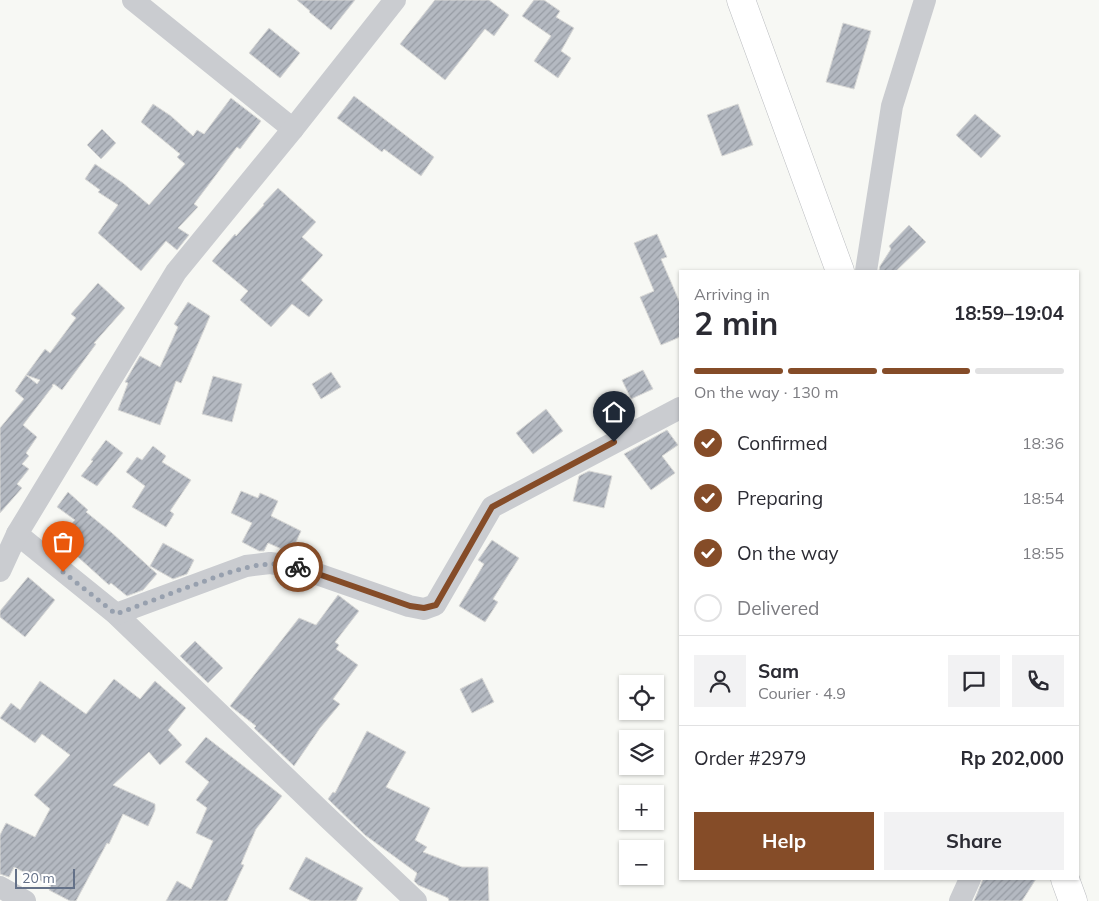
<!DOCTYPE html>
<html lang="en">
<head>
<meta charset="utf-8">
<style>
	:root { --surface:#fff; --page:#f2f2f3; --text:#2b2b33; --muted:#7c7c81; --line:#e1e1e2; --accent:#854c28 }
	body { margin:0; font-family:Mulish,sans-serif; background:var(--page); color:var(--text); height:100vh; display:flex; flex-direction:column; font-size:19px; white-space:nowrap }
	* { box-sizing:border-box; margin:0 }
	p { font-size:16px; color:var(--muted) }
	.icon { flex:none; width:28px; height:28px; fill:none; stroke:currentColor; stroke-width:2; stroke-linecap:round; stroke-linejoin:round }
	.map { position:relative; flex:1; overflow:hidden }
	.sheet { position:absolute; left:679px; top:270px; width:400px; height:610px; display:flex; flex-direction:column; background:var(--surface); border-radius:0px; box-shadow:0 1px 4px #0004 }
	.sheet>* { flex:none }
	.buttons { position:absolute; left:619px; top:675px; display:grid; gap:10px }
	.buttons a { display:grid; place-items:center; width:45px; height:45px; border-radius:0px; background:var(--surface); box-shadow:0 1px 4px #0004; font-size:25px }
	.scale { position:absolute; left:15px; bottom:12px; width:60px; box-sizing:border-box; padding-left:5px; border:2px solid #647188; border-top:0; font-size:14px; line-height:18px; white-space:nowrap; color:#647188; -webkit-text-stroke:4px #fff; paint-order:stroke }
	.pin { position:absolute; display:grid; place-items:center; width:42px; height:42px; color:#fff; margin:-51px -21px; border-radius:50% 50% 50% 0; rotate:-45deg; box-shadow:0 0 5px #0007 }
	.pin .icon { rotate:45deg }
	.courier { position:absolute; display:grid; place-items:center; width:50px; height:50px; margin:-25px; border:4px solid #854c28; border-radius:50%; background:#fff; color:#222; box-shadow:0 1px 6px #0007 }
	.headline em { font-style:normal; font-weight:700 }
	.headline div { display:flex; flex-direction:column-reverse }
	.headline { display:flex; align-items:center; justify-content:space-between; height:85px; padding:0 15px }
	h1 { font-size:32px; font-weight:700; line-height:38px }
	.bar { display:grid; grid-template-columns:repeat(4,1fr); gap:8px 5px; align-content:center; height:60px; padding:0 15px }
	.bar i { height:6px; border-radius:4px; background:var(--line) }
	.bar .on { background:var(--accent) }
	.bar p { grid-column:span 4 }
	.line { display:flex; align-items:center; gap:12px; padding:0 15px; border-top:1px solid var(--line) }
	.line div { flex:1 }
	.round { display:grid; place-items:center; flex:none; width:52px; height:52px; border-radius:0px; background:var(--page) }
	ol { padding:0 15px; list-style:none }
	li { display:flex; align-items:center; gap:15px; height:55px }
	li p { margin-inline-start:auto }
	li .icon { padding:5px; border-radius:50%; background:var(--accent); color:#fff; stroke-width:4 }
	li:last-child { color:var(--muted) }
	li i { width:28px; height:28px; border:2px solid var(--line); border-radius:50% }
	.cta { display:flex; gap:10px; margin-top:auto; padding:10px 15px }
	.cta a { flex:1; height:58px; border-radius:0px; background:var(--accent); color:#fff; font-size:20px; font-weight:700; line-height:58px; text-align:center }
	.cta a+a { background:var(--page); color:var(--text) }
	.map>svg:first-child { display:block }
</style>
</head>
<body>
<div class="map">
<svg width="1099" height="901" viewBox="0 0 1099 901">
	<defs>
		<pattern id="building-hatch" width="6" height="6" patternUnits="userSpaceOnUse" patternTransform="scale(1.25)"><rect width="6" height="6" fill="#b4b9c1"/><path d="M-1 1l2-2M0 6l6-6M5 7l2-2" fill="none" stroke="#969ba3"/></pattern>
	</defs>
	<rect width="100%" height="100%" fill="#f7f8f4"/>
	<g fill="url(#building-hatch)" stroke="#d9d9d7">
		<path d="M297,0H355L331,30L309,12L310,11Z"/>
		<path d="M435,0H489L509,15L494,36L485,29L445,80L400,44Z"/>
		<path d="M534,0H544L560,11L556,17L574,28L561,51L571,58L558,78L534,61L551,36L522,16Z"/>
		<path d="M843,23L871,31L854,89L826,82Z"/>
		<path d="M269,28L300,53L280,78L249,53Z"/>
		<path d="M354,96L434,157L421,176L384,149L382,152L337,118Z"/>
		<path d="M231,98L261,121L240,149L237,147L194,204L198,207L178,228L189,235L177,250L166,241L141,271L98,233L118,205L98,192L100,190L85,179L95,164L123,183L149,205L185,164L177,157L180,154L141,122L153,104L171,116L193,136L197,130L204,134Z"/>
		<path d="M738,104L753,145L722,156L707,115Z"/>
		<path d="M975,114L1001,136L981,158L956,135Z"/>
		<path d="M102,129L116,143L101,159L87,145Z"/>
		<path d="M278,188L316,222L302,237L323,255L301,280L323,300L309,317L292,304L271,327L240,300L248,291L212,261L235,234L236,236L264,205L263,204Z"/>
		<path d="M909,225L926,242L896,271H879L880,266L891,249L889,246Z"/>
		<path d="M657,234L667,257L661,259L680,303V337L661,345L640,297L654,291L634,243Z"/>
		<path d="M98,283L125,308L94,343L96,344L62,390L54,384L52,385L53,386L23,425L37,437L26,453L29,456L22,464L29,469L17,484L22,488L0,513V428L24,399L15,391L26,375L37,384L40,380L26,375L45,349L50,353L76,318L71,314Z"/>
		<path d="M188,302L210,316L181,383L176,381L160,425L118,410L128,383L125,382L140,356L160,367L178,327L174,324Z"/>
		<path d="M643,370L653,389L631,399L622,380Z"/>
		<path d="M331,372L341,387L321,399L312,384Z"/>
		<path d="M213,376L242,384L232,422L202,414Z"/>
		<path d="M546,409L563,431L533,454L516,433Z"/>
		<path d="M667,430L678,445L662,456L675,473L651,490L624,454Z"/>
		<path d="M106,440L123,453L97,486L81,476L93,461L91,460Z"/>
		<path d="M153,446L166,456L162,462L191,480L170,511L174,514L166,527L132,507L145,486L126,472L137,457L142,460Z"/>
		<path d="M589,471L612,476L604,508L573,501L579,476Z"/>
		<path d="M241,491L258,498L260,493L278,501L271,516L301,531L291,553L268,543L264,551H259L242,542L252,523L231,513Z"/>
		<path d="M68,492L88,510L86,512L112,533L157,574L143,590L127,596L111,583L109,585L58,539L75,520L57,507Z"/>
		<path d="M492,540L519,558L493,599L498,602L485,622L459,606L484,564L478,560Z"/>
		<path d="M163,543L194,560L187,574L173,579L150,566Z"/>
		<path d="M28,577L55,600L25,637L0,617V611Z"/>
		<path d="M338,595L359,611L335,642L339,645L336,649L358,665L333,699L340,704L320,728L294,766L254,728L256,726L230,706L299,618L316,625Z"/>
		<path d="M195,641L223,668L208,683L180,656Z"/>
		<path d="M482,678L494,702L472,713L460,689Z"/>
		<path d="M114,679L140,699L155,681L186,708L168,730L182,745L160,765L149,752L113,785L155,804V810L148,826L123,814L109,844L107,843L76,901H70L49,890L51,886L14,867L9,877L0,874V835L6,823L35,837L50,809L34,795L70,755L42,734L35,743L0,718L11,703L20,710L40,681L86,714Z"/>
		<path d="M367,731L406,752L386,787L430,808L415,840L427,847L423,852L462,867H488L489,901H449L448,898L418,885L414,881L417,873L365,835L328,799L333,792L335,793Z"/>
		<path d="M206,737L282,796L256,829L241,864L244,865L227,901H166L177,881L191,889L213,841L196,833L207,808L196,800L209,782L185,762Z"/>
		<path d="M306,857L363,888L356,901H311L289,889Z"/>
		<path d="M983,879H1036L1022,901H974Z"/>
	</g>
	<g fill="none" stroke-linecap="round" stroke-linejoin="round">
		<defs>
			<g id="highway">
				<path d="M741,0L840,271"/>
				<path d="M1065,879L1073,901"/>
			</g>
		</defs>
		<use href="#highway" stroke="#bbbdc1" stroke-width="29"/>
		<g stroke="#caccd0" stroke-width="22">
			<path d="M133,0L293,129"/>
			<path d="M866,271L892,106L925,0"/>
			<path d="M17,534L116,614L327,817L416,901"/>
			<path d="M0,571L17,534L176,272L293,129L395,0"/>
			<path d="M116,614L246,566L270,563L297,567L409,606L424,609L435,605L492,507L680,408"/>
			<path d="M0,887L25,901"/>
			<path d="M960,901L970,879"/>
		</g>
		<use href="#highway" stroke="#fff" stroke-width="28"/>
	</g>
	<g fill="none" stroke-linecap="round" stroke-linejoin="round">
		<path stroke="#97a0ae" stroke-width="5" stroke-dasharray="0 9" d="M63,572L116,614C141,605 166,595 191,586C226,574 261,557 298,567"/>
		<path stroke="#854c28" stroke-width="6" d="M298,567L410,606L424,608L436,605L492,507L614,442"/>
	</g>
</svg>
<div class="buttons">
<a><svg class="icon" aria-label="locate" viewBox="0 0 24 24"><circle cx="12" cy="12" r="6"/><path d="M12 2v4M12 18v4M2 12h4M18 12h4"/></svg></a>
<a><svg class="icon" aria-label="layers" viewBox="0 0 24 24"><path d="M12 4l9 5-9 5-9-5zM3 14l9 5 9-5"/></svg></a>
<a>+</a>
<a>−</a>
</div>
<div class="scale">20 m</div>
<div class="pin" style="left:63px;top:572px;background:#ea580c"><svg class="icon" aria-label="bag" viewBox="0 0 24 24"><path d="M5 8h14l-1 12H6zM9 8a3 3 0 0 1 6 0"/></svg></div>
<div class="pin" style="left:614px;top:442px;background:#1f2937"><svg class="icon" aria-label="home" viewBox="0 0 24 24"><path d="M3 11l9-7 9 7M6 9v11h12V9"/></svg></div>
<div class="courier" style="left:298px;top:567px"><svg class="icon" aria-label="bike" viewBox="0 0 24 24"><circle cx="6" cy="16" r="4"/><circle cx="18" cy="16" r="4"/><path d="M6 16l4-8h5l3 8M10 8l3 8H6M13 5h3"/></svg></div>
<section class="sheet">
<div class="headline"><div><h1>2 min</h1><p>Arriving in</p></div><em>18:59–19:04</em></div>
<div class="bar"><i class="on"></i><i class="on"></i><i class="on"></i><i></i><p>On the way · 130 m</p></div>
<ol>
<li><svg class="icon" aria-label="check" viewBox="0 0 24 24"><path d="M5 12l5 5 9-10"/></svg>Confirmed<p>18:36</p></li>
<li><svg class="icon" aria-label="check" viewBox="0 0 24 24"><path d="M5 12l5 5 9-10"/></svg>Preparing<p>18:54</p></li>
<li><svg class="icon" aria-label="check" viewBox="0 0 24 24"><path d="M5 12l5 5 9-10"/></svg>On the way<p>18:55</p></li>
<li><i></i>Delivered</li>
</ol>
<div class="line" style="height:90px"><a class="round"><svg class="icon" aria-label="person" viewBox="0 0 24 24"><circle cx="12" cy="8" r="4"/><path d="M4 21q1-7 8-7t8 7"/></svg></a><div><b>Sam</b><p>Courier · 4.9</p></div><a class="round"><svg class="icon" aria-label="chat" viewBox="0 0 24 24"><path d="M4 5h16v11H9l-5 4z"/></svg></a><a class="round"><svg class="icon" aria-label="phone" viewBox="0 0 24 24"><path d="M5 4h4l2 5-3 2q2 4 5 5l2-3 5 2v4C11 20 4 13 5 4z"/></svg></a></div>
<div class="line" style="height:65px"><div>Order #2979</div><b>Rp 202,000</b></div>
<div class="cta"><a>Help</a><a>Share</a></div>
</section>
</div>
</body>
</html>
